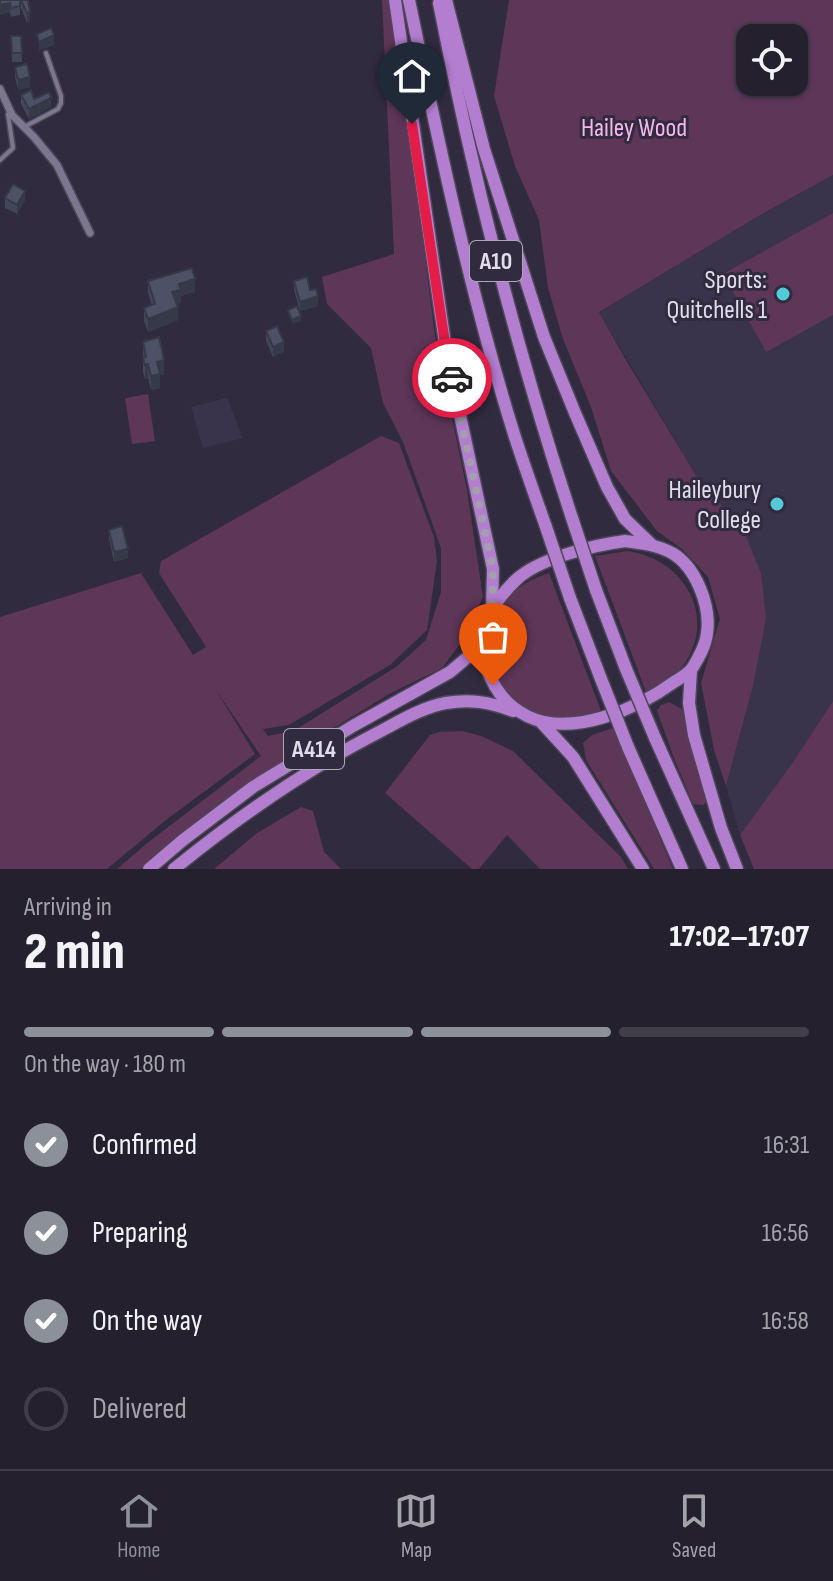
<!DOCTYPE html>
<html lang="en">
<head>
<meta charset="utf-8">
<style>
	:root { --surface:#24202e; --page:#302d3a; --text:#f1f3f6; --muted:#a3a3aa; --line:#413e4a; --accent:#8c9099 }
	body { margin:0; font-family:"Sofia Sans Condensed",sans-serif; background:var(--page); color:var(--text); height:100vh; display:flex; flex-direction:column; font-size:30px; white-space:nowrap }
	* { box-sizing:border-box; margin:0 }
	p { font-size:26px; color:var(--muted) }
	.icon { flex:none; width:44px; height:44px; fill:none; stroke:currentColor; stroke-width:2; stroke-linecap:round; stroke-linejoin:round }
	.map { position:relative; height:869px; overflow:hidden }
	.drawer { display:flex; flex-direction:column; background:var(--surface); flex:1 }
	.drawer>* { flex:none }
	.buttons { position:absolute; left:736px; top:24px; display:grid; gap:16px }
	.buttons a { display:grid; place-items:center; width:72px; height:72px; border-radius:16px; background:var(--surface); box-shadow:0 2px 6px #0004,0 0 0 2px var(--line); font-size:40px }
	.pin { position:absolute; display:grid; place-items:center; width:68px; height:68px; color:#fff; margin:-82px -34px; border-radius:50% 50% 50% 0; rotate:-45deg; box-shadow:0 0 8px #0007 }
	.pin .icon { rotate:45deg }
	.courier { position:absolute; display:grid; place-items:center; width:80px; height:80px; margin:-40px; border:6px solid #e11d48; border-radius:50%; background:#fff; color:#222; box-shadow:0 2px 10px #0007 }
	.summary em { font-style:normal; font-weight:800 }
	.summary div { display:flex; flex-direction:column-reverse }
	.summary { display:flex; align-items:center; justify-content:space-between; height:136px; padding:0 24px }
	h1 { font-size:52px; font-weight:800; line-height:60px }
	.bar { display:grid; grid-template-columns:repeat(4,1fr); gap:12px 8px; align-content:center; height:96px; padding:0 24px }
	.bar i { height:10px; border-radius:6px; background:var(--line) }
	.bar .current { background:var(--accent) }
	.bar p { grid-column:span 4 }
	ol { padding:0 24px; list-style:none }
	li { display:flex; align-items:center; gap:24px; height:88px }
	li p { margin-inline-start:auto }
	li .icon { padding:8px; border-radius:50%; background:var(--accent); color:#fff; stroke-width:4 }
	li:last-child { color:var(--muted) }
	li i { width:44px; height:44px; border:4px solid var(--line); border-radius:50% }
	.tab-bar { display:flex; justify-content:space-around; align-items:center; height:112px; border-top:2px solid var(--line); background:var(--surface); font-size:22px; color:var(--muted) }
	.tab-bar a { display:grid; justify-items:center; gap:4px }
	.tab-bar .current { color:var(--accent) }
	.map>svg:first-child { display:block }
</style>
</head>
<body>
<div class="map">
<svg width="833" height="869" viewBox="0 0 833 869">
	<rect width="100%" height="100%" fill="#302b3e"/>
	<g fill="#39334c">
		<path d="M833,175V701L793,762L740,835L726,786L753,686L742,527L700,482L599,312L762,214Z"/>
		<path d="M227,398L243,438L203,448L191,407Z"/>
	</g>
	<g fill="#5e3658" fill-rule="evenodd">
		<path d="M382,0H392L435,336L467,490L483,597L463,640L442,668L391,693L307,744L221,802L158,852L140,869H117L146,844L261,756L216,690L255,754L166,820L107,869H0V617L141,573L193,655L206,647L159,573L161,561L381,436L399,443L434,537L437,561L427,630L390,665L289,725L263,729L268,736L295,730L396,667L426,640L441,592V548L403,442L383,403L371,348L327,304L322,277L394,254Z"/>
		<path d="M509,0H833V175L762,214L599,312L626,360L700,482L742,527L761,573L766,618L753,686L726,786L714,750L701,683L720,619L708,577L682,549L657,531L611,471L591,407L563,339L548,288L539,220L515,166L494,96ZM750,38H794V82H750Z"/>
		<path d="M833,213V315L766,352L723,274Z"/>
		<path d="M148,394L155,441L132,444L125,398Z"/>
		<path d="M627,551C684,558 719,618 682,667C672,679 660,686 646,692L595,556Z"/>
		<path d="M549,573L601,711C593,714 585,718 577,718C504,727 458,640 516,590C526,582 537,577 549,573Z"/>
		<path d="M833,701V869H754L740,835L793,762Z"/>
		<path d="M669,702L682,709L707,798L706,803L703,805L693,804L674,758L657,711L661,705Z"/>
		<path d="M613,728L673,869H654L586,760L583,743L592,735Z"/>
		<path d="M463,731L481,736L513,751L621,857L628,869H540L507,835L479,869H472L385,793L430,735L439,732Z"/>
		<path d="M301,807L313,811L324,852L341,869H214L257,833Z"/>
	</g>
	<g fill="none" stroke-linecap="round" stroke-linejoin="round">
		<defs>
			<g id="service">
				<path d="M24,127L58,109L61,103V96L46,53"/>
				<path d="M0,160L13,148L8,114"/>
			</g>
			<path id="minor" d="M0,89L12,115L34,137L57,165L90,233"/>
			<g id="trunk">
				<path d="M395,0L446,350L493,569L492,609"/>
				<path d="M409,0C439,145 470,293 514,434C524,465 535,496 546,527"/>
				<path d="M446,0L484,149L544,337L575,413L607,487L625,519L652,545"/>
				<path d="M439,3C473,178 516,349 572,518"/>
				<path d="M625,541C641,543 657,545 672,553C696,567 711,606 707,633C706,645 699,657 693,667C689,673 681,678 674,682C637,709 571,738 527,716C493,699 477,660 486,623C491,608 505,590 517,579C540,558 595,545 625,541Z"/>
				<path d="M596,590L626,669"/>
				<path d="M570,598L601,679"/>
				<path d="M691,670L689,703L694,735L721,828L737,869"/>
				<path d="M541,722L573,757L643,869"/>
				<path d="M655,738L714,869"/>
				<path d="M628,747L682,869"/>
				<path d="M149,869L183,840L253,787L353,726L450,672L469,656L484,638"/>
				<path d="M174,869C238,817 305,770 379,732C400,721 423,707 446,703C470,699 490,702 513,711"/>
			</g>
		</defs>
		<use href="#service" stroke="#4c4858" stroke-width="7"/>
		<use href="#minor" stroke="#4c4858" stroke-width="10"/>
		<use href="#trunk" stroke="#4c4858" stroke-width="15"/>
		<use href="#service" stroke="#7c778e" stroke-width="4"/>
		<use href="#minor" stroke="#7c778e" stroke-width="7"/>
		<use href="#trunk" stroke="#b47ed0" stroke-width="12"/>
		<defs>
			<g id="trunk-bridge">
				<path d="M572,518L596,590"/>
				<path d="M546,527L570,598"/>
				<path d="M626,669L655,738"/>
				<path d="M601,679L628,747"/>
			</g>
		</defs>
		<use href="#trunk-bridge" stroke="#4c4858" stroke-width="15" stroke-linecap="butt"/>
		<use href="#trunk-bridge" stroke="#b47ed0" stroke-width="12"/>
	</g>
	<g fill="#424657">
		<path d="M0,0H28L30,22L27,23L20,6V15L11,17L10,13Z"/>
		<path d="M11,36H21L22,62H12Z"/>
		<path d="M15,67L30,87L18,90L15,77Z"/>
		<path d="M21,95L34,99L51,107L29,119L21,104Z"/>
		<path d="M5,198L25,200L17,214L5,208Z"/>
		<path d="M148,281L195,292L181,296V302L176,304L178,320L148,332L144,321V308L152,306L148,293Z"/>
		<path d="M294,281L310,290L318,306L300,311L294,290Z"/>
		<path d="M266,331L284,352L273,357L266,341Z"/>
		<path d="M143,342L164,374L160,375V388L151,390L148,378L145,379L143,372Z"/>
		<path d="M109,530L128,558L114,562L109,539Z"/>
	</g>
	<g fill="#363947">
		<path d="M10,3V13L0,15V5Z"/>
		<path d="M30,12V22L27,23V13Z"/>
		<path d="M54,35V45L39,51V42Z"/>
		<path d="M30,77V87L18,90V80Z"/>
		<path d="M51,98V107L29,119V109Z"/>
		<path d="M25,191V200L17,214V205Z"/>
		<path d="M195,279V292L181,296V302L172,305V292L179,284Z"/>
		<path d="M318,296V306L300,311V302Z"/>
		<path d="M178,307V320L148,332V319Z"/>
		<path d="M301,316V321L292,324V320Z"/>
		<path d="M284,342V352L273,357V347Z"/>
		<path d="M164,360V374L160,375V388L151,390V376L157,362Z"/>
		<path d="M148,364V378L145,379V365Z"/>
		<path d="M128,549V558L114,562V552Z"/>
	</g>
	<g fill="#4d5165" stroke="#363947" stroke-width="2">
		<path d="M0,0H20V6L11,8L10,3L0,5Z"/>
		<path d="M21,0H28L30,12L27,13Z"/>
		<path d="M51,28L54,35L39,42L37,34Z"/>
		<path d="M11,36H21L22,53H12Z"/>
		<path d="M27,64L30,77L18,80L15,67Z"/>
		<path d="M31,90L34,99L49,92L51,98L29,109L21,95Z"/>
		<path d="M13,184L25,191L17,205L5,198Z"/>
		<path d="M192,268L195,279L179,284L181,290L172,292L178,307L148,319L144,308L155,304L148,281Z"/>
		<path d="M307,277L310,290L316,289L318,296L300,302L294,281Z"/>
		<path d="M297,306L301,316L292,320L288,310Z"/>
		<path d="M277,326L284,342L273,347L266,331Z"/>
		<path d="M159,337L164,360L157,362L160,374L151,376L148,364L145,365L143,358L146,357L143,342Z"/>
		<path d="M122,526L128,549L114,552L109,530Z"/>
	</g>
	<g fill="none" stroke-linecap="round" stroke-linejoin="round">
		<path stroke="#a39fae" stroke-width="8" stroke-dasharray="0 14.4" d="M452,378L493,569L492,609L487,622L484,638L486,666L493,685"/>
		<path stroke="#e11d48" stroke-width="10" d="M412,124L446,350L452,378"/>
	</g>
	<g fill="#52cbd7" stroke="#302b3e" stroke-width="3">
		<circle cx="783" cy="294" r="8"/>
		<circle cx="777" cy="504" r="8"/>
	</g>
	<g text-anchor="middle" stroke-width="6" stroke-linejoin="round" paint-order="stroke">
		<g fill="#302b3e" stroke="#aca8b7" stroke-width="2">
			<rect x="470" y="241" width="52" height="40" rx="6"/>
			<rect x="284" y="729" width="60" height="40" rx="6"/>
		</g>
		<g font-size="24" font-weight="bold" fill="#e1deeb">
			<text x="496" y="269">A10</text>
			<text x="314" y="757">A414</text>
		</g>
		<g font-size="26" fill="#f9b5ed" stroke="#302b3e">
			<text x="634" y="136">Hailey Wood</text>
		</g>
		<g font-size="26" fill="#e1deeb" stroke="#302b3e" text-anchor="end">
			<text x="767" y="288">Sports:<tspan x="767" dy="30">Quitchells 1</tspan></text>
			<text x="761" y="498">Haileybury<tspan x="761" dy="30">College</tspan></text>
		</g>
	</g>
</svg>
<div class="buttons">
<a><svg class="icon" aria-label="locate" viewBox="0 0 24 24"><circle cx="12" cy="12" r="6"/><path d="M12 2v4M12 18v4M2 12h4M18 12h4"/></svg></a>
</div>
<div class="pin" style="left:493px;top:685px;background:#ea580c"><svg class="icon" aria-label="bag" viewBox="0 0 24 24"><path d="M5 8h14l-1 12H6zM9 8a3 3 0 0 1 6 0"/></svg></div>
<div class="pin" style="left:412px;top:124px;background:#1f2937"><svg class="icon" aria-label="home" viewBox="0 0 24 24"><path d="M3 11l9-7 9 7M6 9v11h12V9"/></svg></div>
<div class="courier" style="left:452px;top:378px"><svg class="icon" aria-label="car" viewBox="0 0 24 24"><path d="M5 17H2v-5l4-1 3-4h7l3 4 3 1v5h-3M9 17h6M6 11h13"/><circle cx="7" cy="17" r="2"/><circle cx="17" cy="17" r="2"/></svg></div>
</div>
<section class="drawer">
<div class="summary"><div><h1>2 min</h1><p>Arriving in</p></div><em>17:02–17:07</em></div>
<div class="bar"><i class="current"></i><i class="current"></i><i class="current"></i><i></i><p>On the way · 180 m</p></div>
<ol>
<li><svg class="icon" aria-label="check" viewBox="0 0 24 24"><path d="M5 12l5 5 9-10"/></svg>Confirmed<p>16:31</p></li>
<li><svg class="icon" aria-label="check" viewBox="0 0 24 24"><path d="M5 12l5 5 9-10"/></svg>Preparing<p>16:56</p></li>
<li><svg class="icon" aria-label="check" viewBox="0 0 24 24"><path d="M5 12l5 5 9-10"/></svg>On the way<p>16:58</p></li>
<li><i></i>Delivered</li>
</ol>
</section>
<nav class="tab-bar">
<a class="current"><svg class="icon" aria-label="home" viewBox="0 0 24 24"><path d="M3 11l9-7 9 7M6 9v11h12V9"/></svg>Home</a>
<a><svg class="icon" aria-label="map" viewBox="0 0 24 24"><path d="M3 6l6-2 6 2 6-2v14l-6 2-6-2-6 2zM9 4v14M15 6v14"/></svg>Map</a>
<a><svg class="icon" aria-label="saved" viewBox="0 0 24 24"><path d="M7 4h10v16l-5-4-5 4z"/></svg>Saved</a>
</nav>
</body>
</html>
